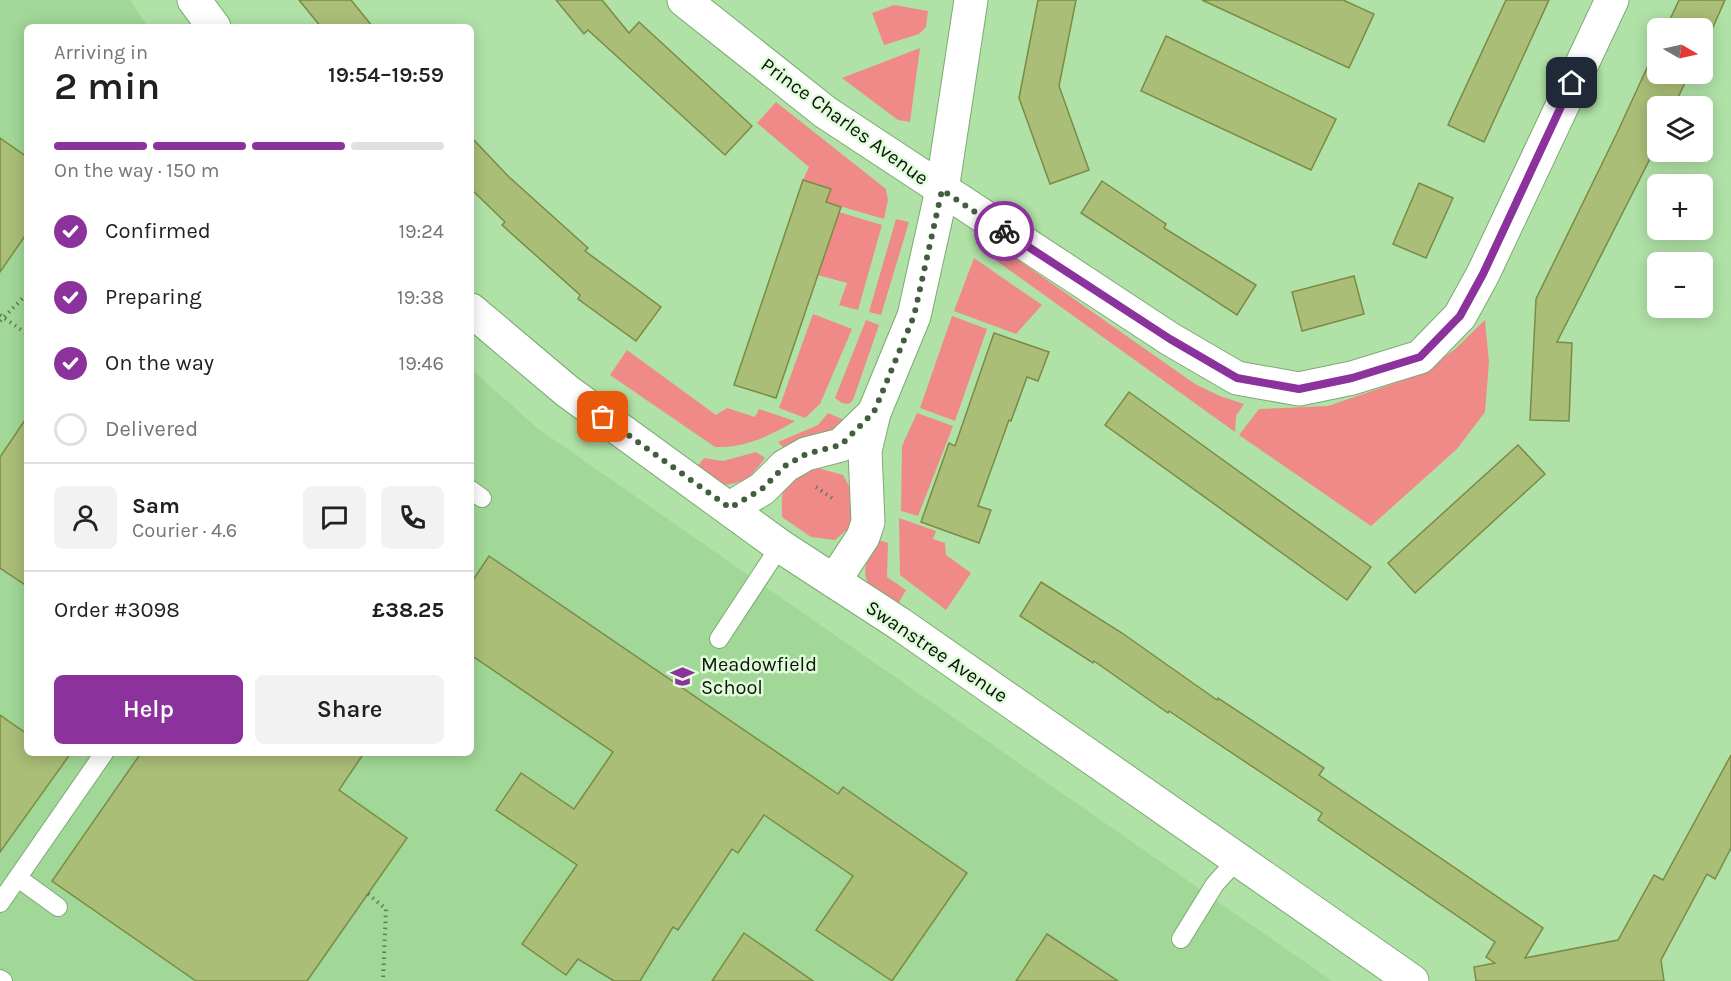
<!DOCTYPE html>
<html lang="en">
<head>
<meta charset="utf-8">
<style>
	:root { --surface:#fff; --page:#f2f2f2; --text:#202124; --muted:#757577; --line:#e0e0e0; --accent:#8c329d }
	body { margin:0; font-family:Karla,sans-serif; background:var(--page); color:var(--text); height:100vh; display:flex; flex-direction:column; font-size:22px; white-space:nowrap }
	* { box-sizing:border-box; margin:0 }
	p { font-size:20px; color:var(--muted) }
	.icon { flex:none; width:33px; height:33px; fill:none; stroke:currentColor; stroke-width:2; stroke-linecap:round; stroke-linejoin:round }
	.map { position:relative; flex:1; overflow:hidden }
	.panel { position:absolute; left:24px; top:24px; width:450px; height:732px; display:flex; flex-direction:column; background:var(--surface); border-radius:9px; box-shadow:0 3px 15px #0003 }
	.panel>* { flex:none }
	.needle { width:39px; rotate:99deg }
	.buttons { position:absolute; left:1647px; top:18px; display:grid; gap:12px }
	.buttons a { display:grid; place-items:center; width:66px; height:66px; border-radius:9px; background:var(--surface); box-shadow:0 3px 15px #0003; font-size:30px }
	.pin { position:absolute; display:grid; place-items:center; width:51px; height:51px; color:#fff; margin:-26px; border-radius:12px; box-shadow:0 3px 9px #0006 }
	.courier { position:absolute; display:grid; place-items:center; width:60px; height:60px; margin:-30px; border:4px solid #8c329d; border-radius:50%; background:#fff; color:#222; box-shadow:0 2px 8px #0007 }
	.headline em { font-style:normal; font-weight:600 }
	.headline div { display:flex; flex-direction:column-reverse }
	.headline { display:flex; align-items:center; justify-content:space-between; height:102px; padding:0 30px }
	h1 { font-size:39px; font-weight:600; line-height:45px }
	.bar { display:grid; grid-template-columns:repeat(4,1fr); gap:9px 6px; align-content:center; height:72px; padding:0 30px }
	.bar i { height:8px; border-radius:4px; background:var(--line) }
	.bar .on { background:var(--accent) }
	.bar p { grid-column:span 4 }
	.line { display:flex; align-items:center; gap:15px; padding:0 30px; border-top:2px solid var(--line) }
	.line div { flex:1 }
	.round { display:grid; place-items:center; flex:none; width:63px; height:63px; border-radius:9px; background:var(--page) }
	ol { padding:0 30px; list-style:none }
	li { display:flex; align-items:center; gap:18px; height:66px }
	li p { margin-inline-start:auto }
	li .icon { padding:6px; border-radius:50%; background:var(--accent); color:#fff; stroke-width:4 }
	li:last-child { color:var(--muted) }
	li i { width:33px; height:33px; border:3px solid var(--line); border-radius:50% }
	.button { display:flex; gap:12px; margin-top:auto; padding:12px 30px }
	.button a { flex:1; height:69px; border-radius:9px; background:var(--accent); color:#fff; font-size:24px; font-weight:600; line-height:69px; text-align:center }
	.button a+a { background:var(--page); color:var(--text) }
	.map>svg:first-child { display:block }
</style>
</head>
<body>
<div class="map">
<svg width="1731" height="981" viewBox="0 0 1731 981">
	<rect width="100%" height="100%" fill="#b0e2a7"/>
	<path fill="#a1d797" d="M0,0H130L148,27H27V753H471V369L537,428L1332,981H0Z"/>
	<g fill="#ef8a89">
		<path d="M894,5L928,11L926,27L919,34L884,45L872,13Z"/>
		<path d="M920,48L910,122L898,120L842,78Z"/>
		<path d="M776,102L886,189L888,200L884,219L826,202L831,189L803,180L809,167L757,123Z"/>
		<path d="M839,212L882,225L858,310L839,305L847,283L818,275Z"/>
		<path d="M896,219L909,222L881,315L869,312Z"/>
		<path d="M983,235L1195,384L1220,396L1244,404L1236,416L1235,432L980,249L978,238Z"/>
		<path d="M974,258L1042,305L1016,334L954,311Z"/>
		<path d="M813,314L852,329L820,404L805,418L779,408Z"/>
		<path d="M952,316L987,329L955,421L920,408Z"/>
		<path d="M866,320L879,325L853,400L849,404L842,403L835,398Z"/>
		<path d="M1485,320L1489,362L1485,412L1457,449L1371,526L1239,435L1259,409L1328,406L1419,375L1454,350Z"/>
		<path d="M627,350L716,415L727,408L755,417L759,409L795,421C770,436 745,448 715,447L610,375Z"/>
		<path d="M828,413L844,420L836,432L787,451L778,442L818,425Z"/>
		<path d="M917,413L953,426L918,516L901,511L902,446Z"/>
		<path d="M756,452L765,458C750,478 745,484 720,485L697,467L704,458L723,461Z"/>
		<path d="M814,467L843,475L856,499L850,527L835,540L811,537L782,517C781,481 784,483 814,467Z"/>
		<path d="M899,518L936,531L933,539L945,543L946,555L971,573L946,610L900,575Z"/>
		<path d="M876,539L888,543L887,577L906,590L897,606C861,584 858,577 876,539Z"/>
	</g>
	<g fill="#abbe77" stroke="#7a8b46" stroke-width="1.5">
		<path d="M299,0H351L373,27H321Z"/>
		<path d="M556,0H602L629,33L639,22L752,126L725,155L588,30L584,34Z"/>
		<path d="M1038,0H1076L1059,86L1089,170L1050,184L1019,98Z"/>
		<path d="M1202,0H1343L1374,14L1349,68Z"/>
		<path d="M1506,0H1549L1484,142L1448,125Z"/>
		<path d="M1679,0H1725L1703,50L1702,28H1666Z"/>
		<path d="M1166,36L1336,119L1311,170L1141,91Z"/>
		<path d="M1658,44V74H1689L1674,106H1658V143L1557,342L1572,343L1569,421L1530,420L1536,299L1617,133Z"/>
		<path d="M471,137L508,176L588,248L585,251L661,307L636,341L578,299L580,295L502,225L505,222L471,189Z"/>
		<path d="M0,138L27,157V233L0,272Z"/>
		<path d="M803,180L831,189L826,202L841,207L776,398L734,385Z"/>
		<path d="M1102,181L1166,224L1164,228L1256,285L1237,315L1081,213Z"/>
		<path d="M1419,183L1453,198L1426,258L1393,244Z"/>
		<path d="M1354,276L1364,314L1302,331L1292,292Z"/>
		<path d="M994,333L1049,352L1038,381L1027,377L1011,421L1009,420L978,506L991,510L979,543L921,522L949,443L955,446Z"/>
		<path d="M1129,392L1371,567L1347,600L1105,425Z"/>
		<path d="M27,417V586L0,568V457Z"/>
		<path d="M1518,445L1545,474L1415,593L1388,563Z"/>
		<path d="M489,556L838,794L843,787L967,873L892,981L816,930L853,876L764,815L738,853L732,849L678,930L673,927L640,981H614L578,959L566,975L522,944L577,865L496,810L521,773L574,809L613,752L471,655V583Z"/>
		<path d="M1041,582L1122,633L1217,700L1218,698L1324,768L1319,775L1543,928L1525,958L1618,940L1654,875L1663,880L1731,755V848L1715,879L1707,874L1661,960L1664,981H1476L1474,967L1495,963L1486,957L1495,942L1318,820L1322,813L1169,711L1168,713L1094,661L1093,663L1020,616Z"/>
		<path d="M0,715L27,734V753H71L0,852Z"/>
		<path d="M141,753H364L339,790L407,838L307,981H196L52,881Z"/>
		<path d="M744,933L813,981H712Z"/>
		<path d="M1047,934L1118,981H1016Z"/>
	</g>
	<g fill="none" stroke-linecap="round" stroke-linejoin="round">
		<defs>
			<g id="service">
				<path d="M471,490L482,498"/>
				<path d="M719,639L780,546"/>
				<path d="M18,878L58,907"/>
				<path d="M0,903L104,753"/>
				<path d="M1181,939L1215,884L1238,859"/>
				<path d="M0,979L3,981"/>
			</g>
			<g id="minor">
				<path d="M684,0L825,112L1170,339L1237,378L1299,389L1352,378L1420,357L1460,316L1483,274L1612,0"/>
				<path d="M730,508L762,489L785,466L806,454L841,445L874,413"/>
				<path d="M834,581L863,537L868,522L865,451L874,413L914,316L942,190L971,0"/>
			</g>
			<g id="tertiary">
				<path d="M194,0L214,27"/>
				<path d="M471,310L567,391L780,546L900,624L1412,981"/>
			</g>
		</defs>
		<use href="#service" stroke="#7bab72" stroke-width="20"/>
		<use href="#minor" stroke="#7bab72" stroke-width="35"/>
		<use href="#tertiary" stroke="#7bab72" stroke-width="35"/>
		<g stroke="#5d7f57" stroke-width="4" stroke-dasharray="1.5 4.5" stroke-linecap="butt">
			<path d="M0,315L27,334"/>
			<path d="M0,321L27,294"/>
			<path d="M816,487L832,498"/>
			<path d="M368,894L386,909L383,981"/>
		</g>
		<use href="#service" stroke="#fff" stroke-width="18"/>
		<use href="#minor" stroke="#fff" stroke-width="33"/>
		<use href="#tertiary" stroke="#fff" stroke-width="33"/>
	</g>
	<g fill="none" stroke-linecap="round" stroke-linejoin="round">
		<path stroke="#425f3d" stroke-width="6" stroke-dasharray="0 10.8" d="M603,417L730,508L762,489L785,466L806,454L841,445L874,412L914,316L942,190L1004,231"/>
		<path stroke="#8c329d" stroke-width="8" d="M1004,231L1170,339L1237,378L1299,389L1352,378L1420,357L1460,316L1483,274L1572,83"/>
	</g>
	<defs>
		<symbol id="school-bare" viewBox="-9 -9 18 18"><path d="M0-5L7-2L0 1L-7-2ZM-4 1L0 2.5L4 1V4Q0 6-4 4Z" fill="#8c329d" stroke="#e2fbdd" stroke-width="2.5" paint-order="stroke"/></symbol>
	</defs>
	<g fill-rule="evenodd">
		<use href="#school-bare" x="666" y="660" width="33" height="33"/>
	</g>
	<g text-anchor="middle" stroke-width="5" stroke-linejoin="round" paint-order="stroke">
		<g font-size="20" fill="#061804" stroke="#e2fbdd">
			<text transform="translate(845 121) rotate(36)" y="7">Prince Charles Avenue</text>
			<text transform="translate(937 651) rotate(34)" y="7">Swanstree Avenue</text>
		</g>
		<g font-size="20" fill="#061804" stroke="#e2fbdd" text-anchor="start">
			<text x="701" y="671">Meadowfield<tspan x="701" dy="23">School</tspan></text>
		</g>
	</g>
</svg>
<div class="buttons">
<a><svg class="needle" viewBox="-14 -14 28 28"><path d="M0-13l5 13h-10z" fill="#e53935"/><path d="M0 13l5-13h-10z" fill="#757577"/></svg></a>
<a><svg class="icon" aria-label="layers" viewBox="0 0 24 24"><path d="M12 4l9 5-9 5-9-5zM3 14l9 5 9-5"/></svg></a>
<a>+</a>
<a>−</a>
</div>
<div class="pin" style="left:603px;top:417px;background:#ea580c"><svg class="icon" aria-label="bag" viewBox="0 0 24 24"><path d="M5 8h14l-1 12H6zM9 8a3 3 0 0 1 6 0"/></svg></div>
<div class="pin" style="left:1572px;top:83px;background:#1f2937"><svg class="icon" aria-label="home" viewBox="0 0 24 24"><path d="M3 11l9-7 9 7M6 9v11h12V9"/></svg></div>
<div class="courier" style="left:1004px;top:231px"><svg class="icon" aria-label="bike" viewBox="0 0 24 24"><circle cx="6" cy="16" r="4"/><circle cx="18" cy="16" r="4"/><path d="M6 16l4-8h5l3 8M10 8l3 8H6M13 5h3"/></svg></div>
<section class="panel">
<div class="headline"><div><h1>2 min</h1><p>Arriving in</p></div><em>19:54–19:59</em></div>
<div class="bar"><i class="on"></i><i class="on"></i><i class="on"></i><i></i><p>On the way · 150 m</p></div>
<ol>
<li><svg class="icon" aria-label="check" viewBox="0 0 24 24"><path d="M5 12l5 5 9-10"/></svg>Confirmed<p>19:24</p></li>
<li><svg class="icon" aria-label="check" viewBox="0 0 24 24"><path d="M5 12l5 5 9-10"/></svg>Preparing<p>19:38</p></li>
<li><svg class="icon" aria-label="check" viewBox="0 0 24 24"><path d="M5 12l5 5 9-10"/></svg>On the way<p>19:46</p></li>
<li><i></i>Delivered</li>
</ol>
<div class="line" style="height:108px"><a class="round"><svg class="icon" aria-label="person" viewBox="0 0 24 24"><circle cx="12" cy="8" r="4"/><path d="M4 21q1-7 8-7t8 7"/></svg></a><div><b>Sam</b><p>Courier · 4.6</p></div><a class="round"><svg class="icon" aria-label="chat" viewBox="0 0 24 24"><path d="M4 5h16v11H9l-5 4z"/></svg></a><a class="round"><svg class="icon" aria-label="phone" viewBox="0 0 24 24"><path d="M5 4h4l2 5-3 2q2 4 5 5l2-3 5 2v4C11 20 4 13 5 4z"/></svg></a></div>
<div class="line" style="height:78px"><div>Order #3098</div><b>£38.25</b></div>
<div class="button"><a>Help</a><a>Share</a></div>
</section>
</div>
</body>
</html>
